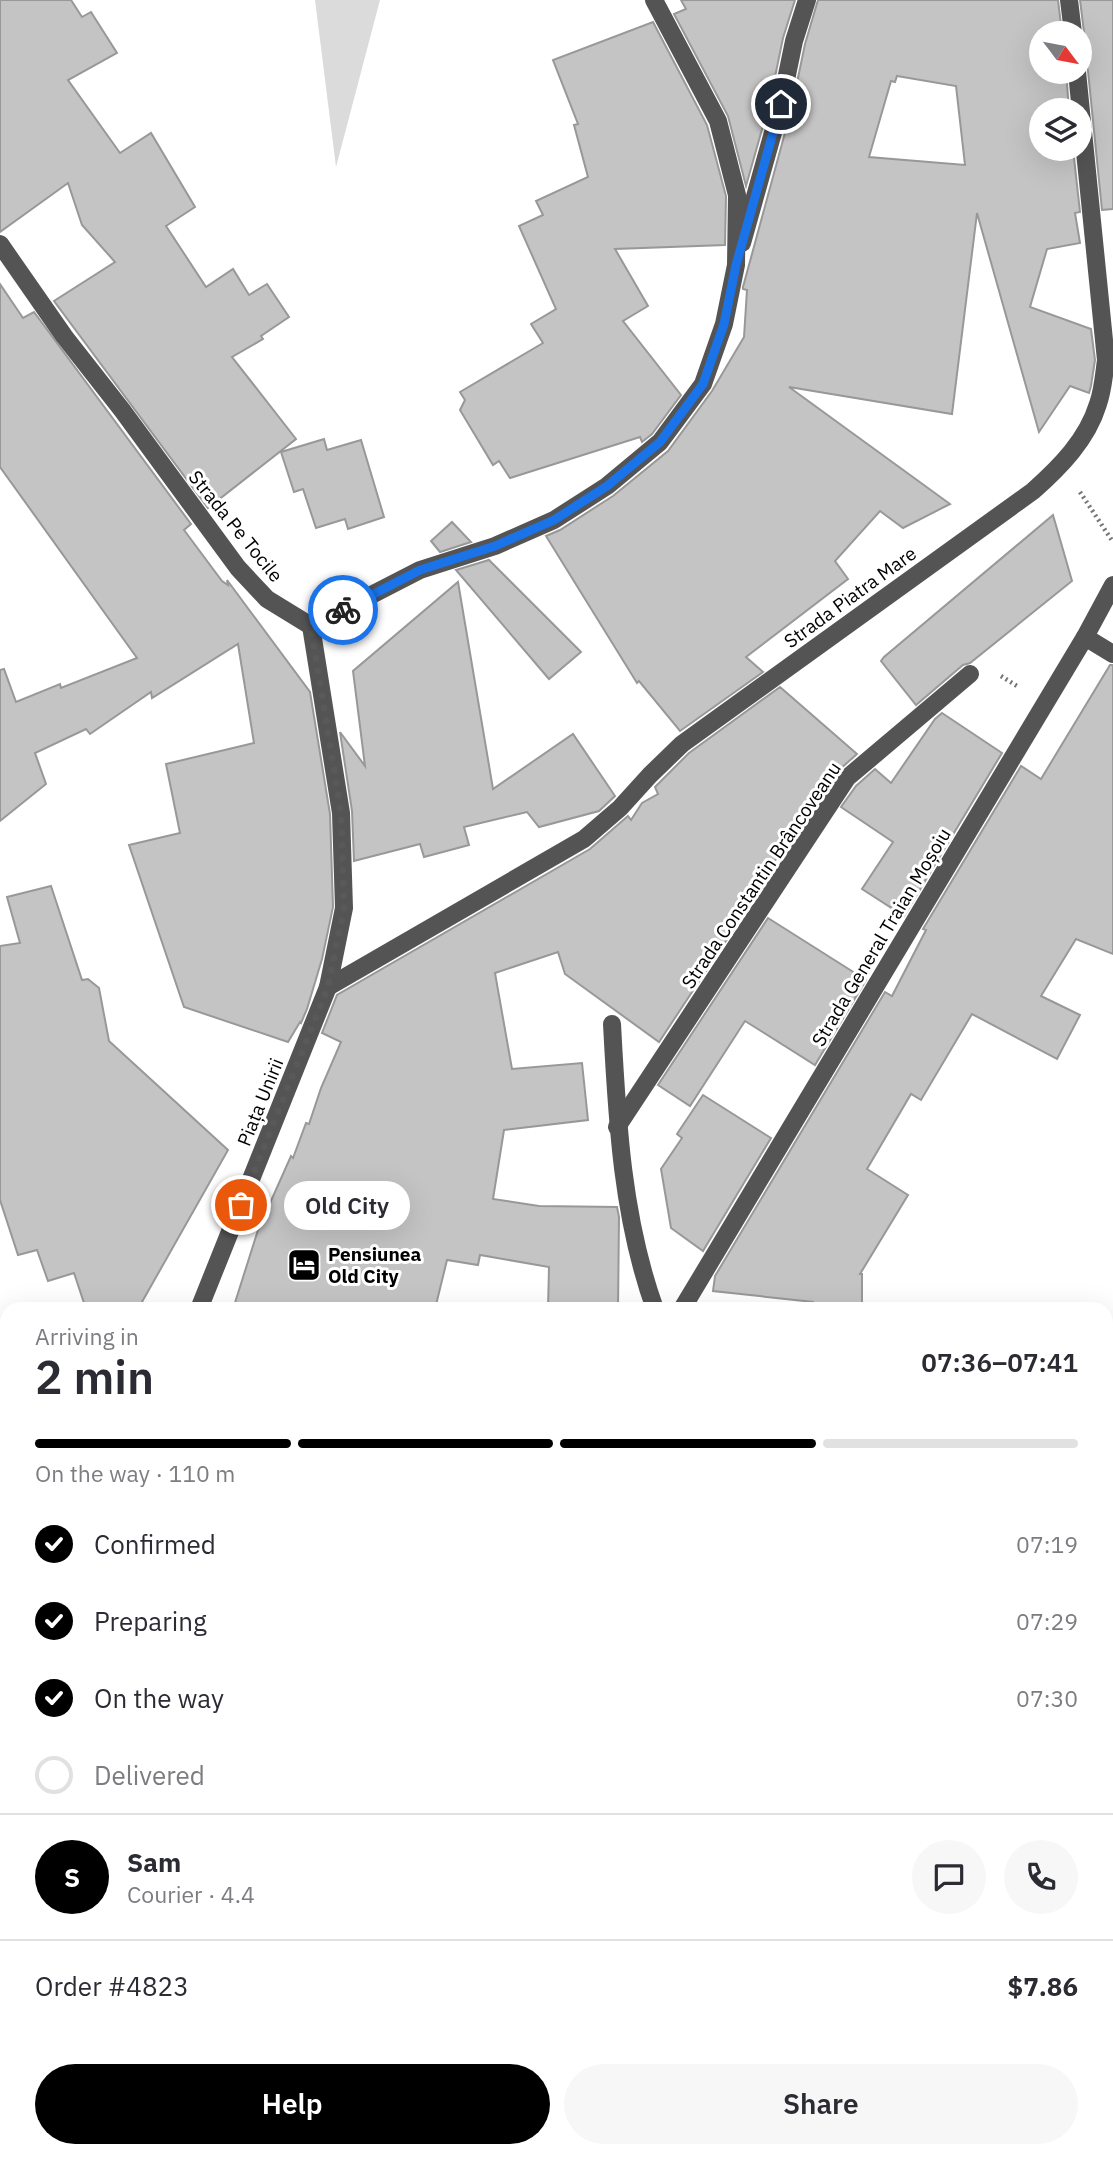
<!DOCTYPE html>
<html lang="en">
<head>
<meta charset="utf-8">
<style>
	:root { --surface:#fff; --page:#f7f7f7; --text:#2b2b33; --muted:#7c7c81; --line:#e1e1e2; --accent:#000 }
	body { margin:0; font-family:"IBM Plex Sans",sans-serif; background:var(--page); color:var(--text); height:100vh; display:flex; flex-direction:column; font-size:26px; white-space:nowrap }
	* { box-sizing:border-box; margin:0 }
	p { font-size:23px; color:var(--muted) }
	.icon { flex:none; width:38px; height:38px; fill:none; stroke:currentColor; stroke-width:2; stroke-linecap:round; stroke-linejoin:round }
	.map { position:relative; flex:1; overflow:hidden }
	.panel { position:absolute; left:0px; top:1302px; width:1113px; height:856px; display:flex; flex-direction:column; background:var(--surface); border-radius:21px 21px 0 0; box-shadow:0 7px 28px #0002 }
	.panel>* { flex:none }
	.needle { width:46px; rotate:122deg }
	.tools { position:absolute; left:1029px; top:21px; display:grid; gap:14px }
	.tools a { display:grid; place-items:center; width:63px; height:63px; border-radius:50%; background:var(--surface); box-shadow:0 7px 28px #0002; font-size:35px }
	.pin { position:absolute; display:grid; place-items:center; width:60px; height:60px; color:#fff; margin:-30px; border:4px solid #fff; border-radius:50%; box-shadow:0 2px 7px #0007 }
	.courier { position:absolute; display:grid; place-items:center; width:70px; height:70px; margin:-35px; border:5px solid #1a73e8; border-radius:50%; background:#fff; color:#222; box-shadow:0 2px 9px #0007 }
	.bubble { position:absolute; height:49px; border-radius:24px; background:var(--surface); box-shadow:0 7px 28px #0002; font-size:23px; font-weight:600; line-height:49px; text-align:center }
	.summary em { font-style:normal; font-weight:600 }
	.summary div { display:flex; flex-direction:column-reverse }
	.summary { display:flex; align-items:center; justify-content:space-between; height:119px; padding:0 35px }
	h1 { font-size:46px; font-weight:600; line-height:52px }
	.bar { display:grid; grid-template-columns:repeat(4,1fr); gap:10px 7px; align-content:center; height:84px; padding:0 35px }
	.bar i { height:9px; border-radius:5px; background:var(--line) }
	.bar .current { background:var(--accent) }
	.bar p { grid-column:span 4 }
	.line { display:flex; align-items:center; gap:18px; padding:0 35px; border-top:2px solid var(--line) }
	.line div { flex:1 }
	.round { display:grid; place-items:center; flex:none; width:74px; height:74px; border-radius:37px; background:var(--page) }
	ol { padding:0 35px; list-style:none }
	li { display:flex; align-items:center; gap:21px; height:77px }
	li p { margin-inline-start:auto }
	li .icon { padding:7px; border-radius:50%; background:var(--accent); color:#fff; stroke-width:4 }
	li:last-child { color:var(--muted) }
	li i { width:38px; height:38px; border:4px solid var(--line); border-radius:50% }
	.action { display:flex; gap:14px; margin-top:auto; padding:14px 35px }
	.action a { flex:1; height:80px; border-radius:42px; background:var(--accent); color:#fff; font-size:28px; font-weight:600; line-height:80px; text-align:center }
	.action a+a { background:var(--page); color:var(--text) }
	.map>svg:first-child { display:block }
</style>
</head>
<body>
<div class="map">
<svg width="1113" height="2157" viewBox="0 0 1113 2157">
	<rect width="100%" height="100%" fill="#fff"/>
	<path fill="#dbdbdb" d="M315,0H380L336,167Z"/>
	<g fill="#c4c4c4" stroke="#989898" stroke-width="2" fill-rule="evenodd">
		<path d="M0,0H71L82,17L91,12L117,53L68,80L120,153L151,133L195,207L166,226L206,287L233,269L249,295L267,284L289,317L261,336L263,339L232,357L296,439L208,508L54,301L115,262L82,225L68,183L0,232Z"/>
		<path d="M681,0H795L783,38L770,101L746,186L728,116L674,14L686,9Z"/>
		<path d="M818,0H1058L1062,33H1041V72H1066L1069,110H1041V149H1073L1080,212L1075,213L1080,243L1047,249L1030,307L1091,329L1095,360L1091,386L1089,393L1070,386L1039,432L977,213L952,414L789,387L950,504L903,528L880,511L835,561L848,579L746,657L763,672L680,731L639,681L637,683L546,536L560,530L613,496L668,451L712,391L744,337L747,290L743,289V287L792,107L805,44ZM897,76L956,86L965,165L869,157L891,81L895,82Z"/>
		<path d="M1080,0H1113V209L1102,210L1088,71L1086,65L1080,61V42L1084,32Z"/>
		<path d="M653,22L707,125L726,196L725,245L615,249L648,306L623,321L681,395L652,434L642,442L640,437L510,478L499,461L493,465L460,410L465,400L460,392L543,343L531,324L556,309L519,226L543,215L536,201L588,177L574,125L578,124L553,60Z"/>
		<path d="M0,284L23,318L34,312L191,524L184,530L222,581L228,585L227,580L310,692L330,814L333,907L322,959L307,1009L301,1023L300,1022L288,1042L184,1007L129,845L180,833L166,764L254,743L238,644L152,698L151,692L90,734L86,729L35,753L46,784L0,821V670L4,669L16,702L60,684L61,688L137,658L0,467Z"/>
		<path d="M324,439L327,450L361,440L384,517L348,529L345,519L316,528L303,489L294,492L281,452Z"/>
		<path d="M1053,515L1072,581L970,663L963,665L916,705L881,661L884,657Z"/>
		<path d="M452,522L471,542L440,552L431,541Z"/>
		<path d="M489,560L581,652L549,679L456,570Z"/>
		<path d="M458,582L493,789L573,734L615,796L599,811L539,827L527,812L464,827L469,845L424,857L420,844L354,861L352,811L340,732L365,766L353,671Z"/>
		<path d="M1110,665H1113V954L1076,939L1041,996L1080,1015L1057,1059L972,1014L921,1100L911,1094L867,1169L908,1195L860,1274H862V1309H813V1302L713,1291L715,1276L885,992L892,996L926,930L923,929L1021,766L1041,779Z"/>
		<path d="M780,687L857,754L839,770L821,797L799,819L749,906L659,1042L565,974L558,952L495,973L512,1069L582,1063L588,1120L504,1130L493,1199L539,1206L617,1207L619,1217L618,1309H548L549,1267L480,1255L478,1265L447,1260L435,1309H233L258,1230L291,1156L293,1158L306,1123L309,1124L321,1088L341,1042L322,1033L337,995L590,849L628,816L631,820L642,803L658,794L655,787L689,753Z"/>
		<path d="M942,713L1002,753L904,916L862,889L893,842L841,807L856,786L875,769L891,783L935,719Z"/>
		<path d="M51,886L82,980L88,979L99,988L109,1041L228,1150L138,1309H86L74,1273L48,1281L37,1250L18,1255L0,1200V946L20,943L7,897Z"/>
		<path d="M768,918L866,980L815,1065L745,1021L690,1106L658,1085Z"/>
		<path d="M703,1095L771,1138L703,1251L671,1228L661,1169L682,1138L677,1134Z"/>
	</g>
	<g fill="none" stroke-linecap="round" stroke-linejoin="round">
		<g stroke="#767676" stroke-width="4.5" stroke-dasharray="2 3.5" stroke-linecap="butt">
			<path d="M1080,492L1113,542"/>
			<path d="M1001,676L1017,686"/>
		</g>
		<g stroke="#545454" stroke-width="18">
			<path d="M1069,0L1073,33"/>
			<path d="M742,243L781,104L794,41L807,0"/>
			<path d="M0,244L64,336L122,410L238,568L267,599L311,626"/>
			<path d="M311,626L420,570L495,546L554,520L607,486L660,442L703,384L724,324L736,265L737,195L718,121L654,0"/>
			<path d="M1085,637L1113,654"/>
			<path d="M328,987L584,839L620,808L650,775L682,744L1033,491C1060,467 1087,440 1098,404C1103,390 1104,374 1106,360L1077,72"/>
			<path d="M612,1024C617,1119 622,1218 655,1309"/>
			<path d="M617,1127L847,778L970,674"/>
			<path d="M199,1309L328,987L344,908L341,813L311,626"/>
			<path d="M682,1309L1085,637L1113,585"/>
			<path d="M0,1488H7"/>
			<path d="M0,1955L7,1963"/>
			<path d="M1106,1999L1113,2000"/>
			<path d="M164,2151L167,2157"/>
			<path d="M882,2151L884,2157"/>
			<path d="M445,2157L447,2151"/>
		</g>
	</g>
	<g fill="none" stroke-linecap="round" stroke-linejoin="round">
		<path stroke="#595959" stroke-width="7" stroke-dasharray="0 12.6" d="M241,1205L328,987L344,908L341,813L311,626L343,610"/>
		<path stroke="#1a73e8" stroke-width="9" d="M343,610L420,570L495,546L554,520L607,486L660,442L703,384L724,324L736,265L781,104"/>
	</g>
	<defs>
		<symbol id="hotel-square" viewBox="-11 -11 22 22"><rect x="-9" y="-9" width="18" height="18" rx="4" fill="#000" stroke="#fff"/><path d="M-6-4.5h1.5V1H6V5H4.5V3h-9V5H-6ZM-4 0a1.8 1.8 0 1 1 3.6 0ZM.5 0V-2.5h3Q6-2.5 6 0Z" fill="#fff"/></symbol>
	</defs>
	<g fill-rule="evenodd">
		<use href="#hotel-square" x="285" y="1246" width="38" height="38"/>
	</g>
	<g text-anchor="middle" stroke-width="6" stroke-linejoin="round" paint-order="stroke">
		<g font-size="19" fill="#000" stroke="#fff">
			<text transform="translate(236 526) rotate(51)" y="7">Strada Pe Tocile</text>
			<text transform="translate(850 597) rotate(-36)" y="7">Strada Piatra Mare</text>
			<text transform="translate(761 875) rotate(-56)" y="7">Strada Constantin Brâncoveanu</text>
			<text transform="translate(881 937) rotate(-59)" y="7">Strada General Traian Moșoiu</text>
			<text transform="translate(260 1102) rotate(-68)" y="7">Piața Unirii</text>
		</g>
		<g font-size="19" font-weight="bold" fill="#000" stroke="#fff" text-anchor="start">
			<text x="328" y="1261">Pensiunea<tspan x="328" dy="22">Old City</tspan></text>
		</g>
	</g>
</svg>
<div class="tools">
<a><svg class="needle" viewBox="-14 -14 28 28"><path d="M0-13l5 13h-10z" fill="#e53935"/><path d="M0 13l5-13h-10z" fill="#7c7c81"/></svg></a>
<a><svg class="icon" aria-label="layers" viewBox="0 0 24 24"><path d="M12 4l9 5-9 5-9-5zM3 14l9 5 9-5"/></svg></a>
</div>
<div class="pin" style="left:241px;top:1205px;background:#ea580c"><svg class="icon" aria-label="bag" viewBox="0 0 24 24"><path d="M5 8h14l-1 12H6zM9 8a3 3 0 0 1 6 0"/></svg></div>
<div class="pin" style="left:781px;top:104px;background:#1f2937"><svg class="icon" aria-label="home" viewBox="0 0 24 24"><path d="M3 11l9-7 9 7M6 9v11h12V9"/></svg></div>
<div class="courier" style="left:343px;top:610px"><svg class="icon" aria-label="bike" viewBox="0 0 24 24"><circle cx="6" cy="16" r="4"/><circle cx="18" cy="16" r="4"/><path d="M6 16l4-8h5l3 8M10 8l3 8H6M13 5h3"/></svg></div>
<div class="bubble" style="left:284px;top:1181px;width:126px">Old City</div>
<section class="panel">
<div class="summary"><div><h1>2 min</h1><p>Arriving in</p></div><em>07:36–07:41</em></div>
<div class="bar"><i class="current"></i><i class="current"></i><i class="current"></i><i></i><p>On the way · 110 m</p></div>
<ol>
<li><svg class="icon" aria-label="check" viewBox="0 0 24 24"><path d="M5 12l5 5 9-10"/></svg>Confirmed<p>07:19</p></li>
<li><svg class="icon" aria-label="check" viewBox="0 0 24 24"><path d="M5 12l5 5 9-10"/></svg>Preparing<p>07:29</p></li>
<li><svg class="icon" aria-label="check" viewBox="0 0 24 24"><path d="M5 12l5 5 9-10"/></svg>On the way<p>07:30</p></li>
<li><i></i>Delivered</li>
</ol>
<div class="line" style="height:126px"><b class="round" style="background:var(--accent);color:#fff">S</b><div><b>Sam</b><p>Courier · 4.4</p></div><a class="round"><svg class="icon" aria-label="chat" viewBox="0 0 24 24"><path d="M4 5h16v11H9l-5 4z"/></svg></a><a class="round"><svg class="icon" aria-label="phone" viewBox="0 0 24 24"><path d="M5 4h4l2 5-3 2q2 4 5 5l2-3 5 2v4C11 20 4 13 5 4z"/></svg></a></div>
<div class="line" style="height:91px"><div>Order #4823</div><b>$7.86</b></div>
<div class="action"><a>Help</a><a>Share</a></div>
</section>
</div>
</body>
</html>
